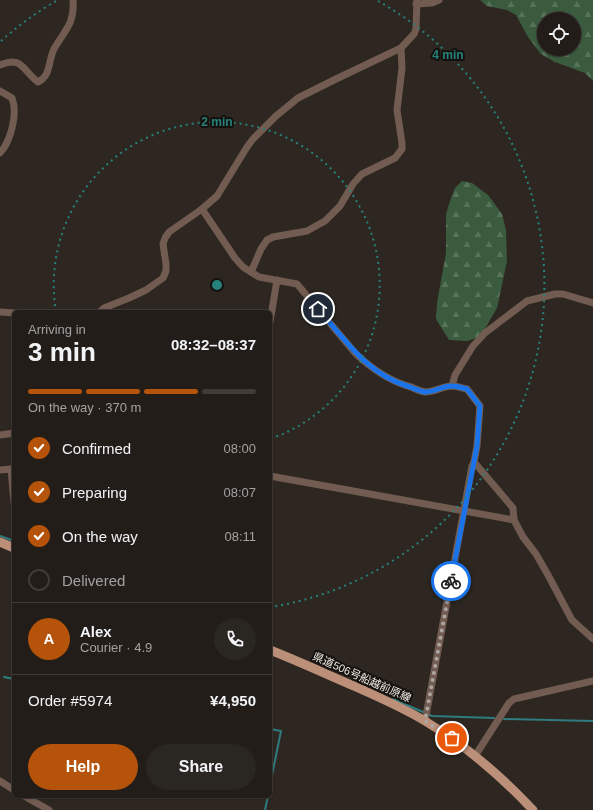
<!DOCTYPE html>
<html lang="en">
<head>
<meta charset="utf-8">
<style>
	:root { --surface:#221d19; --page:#2a2622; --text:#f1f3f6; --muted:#a2a2a2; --line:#3f3b38; --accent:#b45309 }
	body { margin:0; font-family:Arial,"Noto Sans JP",sans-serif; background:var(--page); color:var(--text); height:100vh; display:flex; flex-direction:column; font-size:15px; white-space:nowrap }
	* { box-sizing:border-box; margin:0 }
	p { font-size:13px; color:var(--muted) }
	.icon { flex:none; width:22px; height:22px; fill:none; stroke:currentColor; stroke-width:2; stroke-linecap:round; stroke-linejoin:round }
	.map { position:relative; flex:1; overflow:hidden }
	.side { position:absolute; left:12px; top:310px; width:260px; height:488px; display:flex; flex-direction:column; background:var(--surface); border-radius:6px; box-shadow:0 1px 3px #0004,0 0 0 1px var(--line) }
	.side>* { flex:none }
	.fabs { position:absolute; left:537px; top:12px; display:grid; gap:8px }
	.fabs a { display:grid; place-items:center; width:44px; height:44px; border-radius:50%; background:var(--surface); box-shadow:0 1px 3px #0004,0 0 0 1px var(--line); font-size:20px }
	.pin { position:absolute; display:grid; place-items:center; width:34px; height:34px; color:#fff; margin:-17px; border:2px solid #fff; border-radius:50%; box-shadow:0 1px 4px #0007 }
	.courier { position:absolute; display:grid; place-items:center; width:40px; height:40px; margin:-20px; border:3px solid #1a73e8; border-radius:50%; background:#fff; color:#222; box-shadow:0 1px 5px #0007 }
	.summary em { font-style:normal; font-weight:700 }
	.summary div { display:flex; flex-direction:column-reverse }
	.summary { display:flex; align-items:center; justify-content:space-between; height:68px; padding:0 16px }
	h1 { font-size:26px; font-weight:700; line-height:30px }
	.bar { display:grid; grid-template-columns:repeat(4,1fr); gap:6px 4px; align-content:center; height:48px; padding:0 16px }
	.bar i { height:5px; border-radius:3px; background:var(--line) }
	.bar .active { background:var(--accent) }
	.bar p { grid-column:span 4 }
	.line { display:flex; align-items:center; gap:10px; padding:0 16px; border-top:1px solid var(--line) }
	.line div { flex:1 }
	.round { display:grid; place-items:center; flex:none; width:42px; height:42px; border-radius:21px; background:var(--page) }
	ol { padding:0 16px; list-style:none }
	li { display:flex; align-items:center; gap:12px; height:44px }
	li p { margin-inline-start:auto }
	li .icon { padding:4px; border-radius:50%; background:var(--accent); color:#fff; stroke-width:4 }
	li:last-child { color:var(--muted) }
	li i { width:22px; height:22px; border:2px solid var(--line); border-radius:50% }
	.primary-button { display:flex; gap:8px; margin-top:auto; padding:8px 16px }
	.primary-button a { flex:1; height:46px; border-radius:24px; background:var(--accent); color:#fff; font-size:16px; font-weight:700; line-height:46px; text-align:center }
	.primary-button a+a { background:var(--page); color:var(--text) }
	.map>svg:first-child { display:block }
</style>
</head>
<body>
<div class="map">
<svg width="593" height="810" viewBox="0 0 593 810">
	<defs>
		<pattern id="forest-firs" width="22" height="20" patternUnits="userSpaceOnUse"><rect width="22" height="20" fill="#3a5b3e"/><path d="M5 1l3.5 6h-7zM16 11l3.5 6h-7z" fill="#57735a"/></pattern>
	</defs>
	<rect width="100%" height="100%" fill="#2e2721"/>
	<g fill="url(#forest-firs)" fill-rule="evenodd">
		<path d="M480,0H593V81L585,73L555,62L541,54L528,37L516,15L507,10L487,6ZM544,19H574V49H544Z"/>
		<path d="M462,181L472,183L488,195L502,214L506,230L507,261L497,308L480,337L467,341L449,340L436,319L437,303L446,253V214L451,198L455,188Z"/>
	</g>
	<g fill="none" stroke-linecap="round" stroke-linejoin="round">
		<g stroke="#2e7c7f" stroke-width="2">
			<path d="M0,536L14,541"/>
			<path d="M4,677L14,679"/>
			<path d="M393,699L432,716L494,718"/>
			<path d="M504,719L593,721"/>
			<path d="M270,729L281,731L270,785"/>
			<path d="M265,810L268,796"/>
		</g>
		<g stroke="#725c51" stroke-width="7">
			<path d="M416,4L432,3L439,0"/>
			<path d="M0,65C22,55 23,71 38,82C51,76 48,61 54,49C64,31 75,24 73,0"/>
			<path d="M0,91L12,98C18,113 11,141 0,153"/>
			<path d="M202,209L235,258L243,267L259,277L297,284L356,354C372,369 389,381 411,387C415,389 420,391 425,392C435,392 443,386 452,386C457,386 462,388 467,389L480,406L477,446L474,462L513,508L514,520L523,537L536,554L548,575L572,620L593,639"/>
			<path d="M251,272L261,249L267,240L273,237L307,231L325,221L340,206L353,184L362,174L395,158L402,149V143L397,110L402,68L401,48"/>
			<path d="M0,312L14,313"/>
			<path d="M100,312L104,308L129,298L146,290L163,278L166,271V264L163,244L165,238L169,232L202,209L217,196L247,147L253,139L276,116L298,98L336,79L401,48L414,34L416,29L417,0"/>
			<path d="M270,322L277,280"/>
			<path d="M452,386L455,375L473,346L485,333L527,301L555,294H563L593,303"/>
			<path d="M0,435L14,433"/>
			<path d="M0,470L11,469L14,502"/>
			<path d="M270,476L514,520"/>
			<path d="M425,721L472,466L474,462"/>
			<path d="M475,756L509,703L514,699L593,681"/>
			<path d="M0,781L14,790"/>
			<path d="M24,796L49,810"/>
		</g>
		<g stroke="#bb8f78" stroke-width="9">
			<path d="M0,542L14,548"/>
			<path d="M270,650C298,661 326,674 354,686C378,697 402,707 425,721C465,745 501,776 533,810"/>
		</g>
	</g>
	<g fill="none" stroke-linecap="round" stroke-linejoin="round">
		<path stroke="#aca6a2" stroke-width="4" stroke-dasharray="0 7.2" d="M451,581L425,721L452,738"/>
		<path stroke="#1a73e8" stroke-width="5" d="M318,309C346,340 366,373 407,386C413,388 419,391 425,392C435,392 442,386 452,386C457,386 462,388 467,389L480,406L477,446L451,581"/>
	</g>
	<g fill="none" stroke="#26827a" stroke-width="2" stroke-dasharray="2 4">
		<path d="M56 312A163 163 0 1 1 270 439"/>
		<path d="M1 41A326 326 0 0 1 56 1M378 1A326 326 0 0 1 271 607"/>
	</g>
	<g text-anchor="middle" stroke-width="4" stroke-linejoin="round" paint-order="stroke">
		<g font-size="11" fill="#f0ebe7" stroke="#14110e">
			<text transform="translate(362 677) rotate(24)" y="4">県道506号船越前原線</text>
		</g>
	</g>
	<circle cx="217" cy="285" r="6" fill="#26827a" stroke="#14110e" stroke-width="2"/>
	<g font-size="12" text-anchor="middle" font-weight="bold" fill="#26827a" stroke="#14110e" stroke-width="4" stroke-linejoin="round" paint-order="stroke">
		<text x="448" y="59">4 min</text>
		<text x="217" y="126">2 min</text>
	</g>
</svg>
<div class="fabs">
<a><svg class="icon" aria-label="locate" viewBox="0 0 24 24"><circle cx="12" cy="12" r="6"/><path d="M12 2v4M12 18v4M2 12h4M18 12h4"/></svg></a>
</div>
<div class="pin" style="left:452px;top:738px;background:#ea580c"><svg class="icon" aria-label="bag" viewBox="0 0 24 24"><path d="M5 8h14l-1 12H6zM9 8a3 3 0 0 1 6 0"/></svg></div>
<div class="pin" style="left:318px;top:309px;background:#1f2937"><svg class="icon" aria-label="home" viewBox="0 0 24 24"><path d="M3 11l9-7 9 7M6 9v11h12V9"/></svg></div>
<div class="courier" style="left:451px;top:581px"><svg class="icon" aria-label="bike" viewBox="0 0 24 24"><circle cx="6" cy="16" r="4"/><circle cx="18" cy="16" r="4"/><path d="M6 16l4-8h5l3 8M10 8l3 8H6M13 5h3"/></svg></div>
<section class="side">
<div class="summary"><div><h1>3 min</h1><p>Arriving in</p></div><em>08:32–08:37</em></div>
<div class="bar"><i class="active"></i><i class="active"></i><i class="active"></i><i></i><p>On the way · 370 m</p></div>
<ol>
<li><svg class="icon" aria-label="check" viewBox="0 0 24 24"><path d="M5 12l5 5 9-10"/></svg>Confirmed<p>08:00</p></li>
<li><svg class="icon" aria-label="check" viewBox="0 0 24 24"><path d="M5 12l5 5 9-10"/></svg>Preparing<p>08:07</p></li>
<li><svg class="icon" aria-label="check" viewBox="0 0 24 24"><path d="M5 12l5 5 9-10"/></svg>On the way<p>08:11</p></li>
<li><i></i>Delivered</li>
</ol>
<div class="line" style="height:72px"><b class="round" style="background:var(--accent);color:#fff">A</b><div><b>Alex</b><p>Courier · 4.9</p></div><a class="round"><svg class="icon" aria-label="phone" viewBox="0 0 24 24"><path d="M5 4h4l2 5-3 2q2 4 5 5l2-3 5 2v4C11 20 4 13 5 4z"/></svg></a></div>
<div class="line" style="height:52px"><div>Order #5974</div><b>¥4,950</b></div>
<div class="primary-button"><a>Help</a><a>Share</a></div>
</section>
</div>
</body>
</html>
